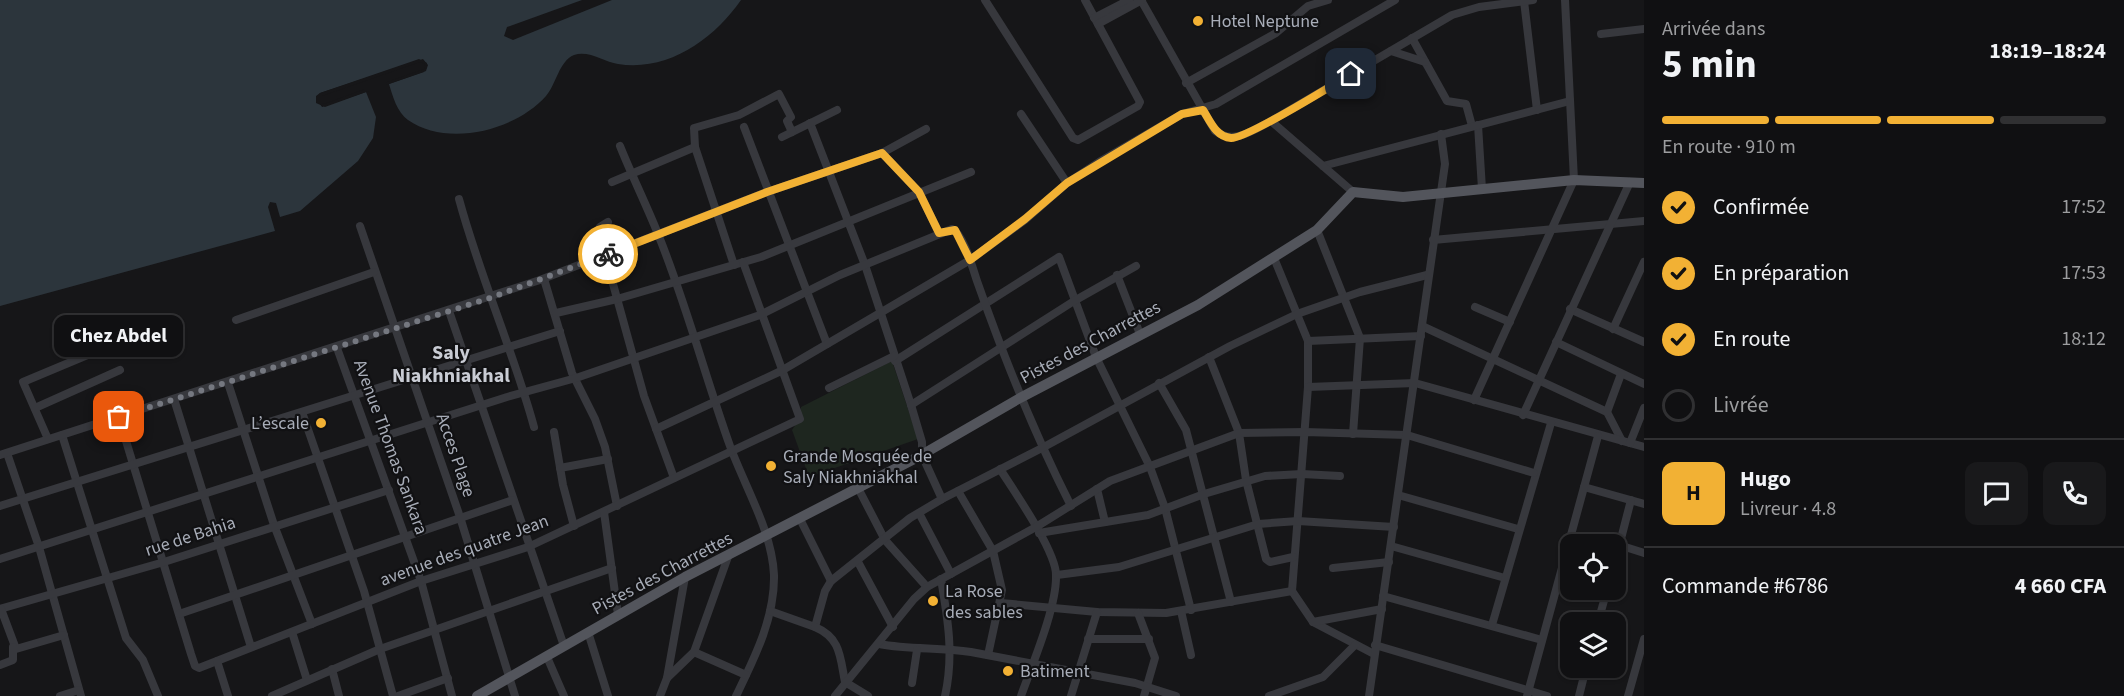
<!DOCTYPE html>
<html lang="fr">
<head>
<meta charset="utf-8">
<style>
	:root { --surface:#101012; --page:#19191b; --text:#f1f3f6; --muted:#9c9d9f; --line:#303032; --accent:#f2b134 }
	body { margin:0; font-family:"Source Sans 3",sans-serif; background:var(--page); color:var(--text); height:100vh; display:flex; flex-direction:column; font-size:22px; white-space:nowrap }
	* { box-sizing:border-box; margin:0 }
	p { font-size:20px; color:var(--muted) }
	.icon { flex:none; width:33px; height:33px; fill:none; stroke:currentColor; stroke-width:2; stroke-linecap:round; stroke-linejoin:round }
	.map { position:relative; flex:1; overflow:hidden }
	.sheet { display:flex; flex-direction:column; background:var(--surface); width:480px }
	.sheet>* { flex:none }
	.buttons { position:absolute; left:1560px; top:534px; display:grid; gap:12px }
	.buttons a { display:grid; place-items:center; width:66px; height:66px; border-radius:12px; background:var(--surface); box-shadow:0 2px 4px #0004,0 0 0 2px var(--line); font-size:30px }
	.pin { position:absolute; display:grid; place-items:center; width:51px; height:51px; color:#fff; margin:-26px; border-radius:12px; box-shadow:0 3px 9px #0006 }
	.courier { position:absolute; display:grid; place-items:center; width:60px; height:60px; margin:-30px; border:4px solid #f2b134; border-radius:50%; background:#fff; color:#222; box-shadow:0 2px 8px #0007 }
	.bubble { position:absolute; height:42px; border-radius:12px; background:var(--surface); box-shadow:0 2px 4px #0004,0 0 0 2px var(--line); font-size:20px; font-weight:700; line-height:42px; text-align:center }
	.overview em { font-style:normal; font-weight:700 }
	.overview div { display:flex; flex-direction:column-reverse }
	.overview { display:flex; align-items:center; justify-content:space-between; height:102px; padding:0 18px }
	h1 { font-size:39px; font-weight:700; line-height:45px }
	.bar { display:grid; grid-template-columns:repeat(4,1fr); gap:9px 6px; align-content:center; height:72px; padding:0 18px }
	.bar i { height:8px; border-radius:4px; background:var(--line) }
	.bar .active { background:var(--accent) }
	.bar p { grid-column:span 4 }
	.line { display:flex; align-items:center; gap:15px; padding:0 18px; border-top:2px solid var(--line) }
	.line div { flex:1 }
	.round { display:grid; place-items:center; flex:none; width:63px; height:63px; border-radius:12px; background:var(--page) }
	ol { padding:0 18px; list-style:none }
	li { display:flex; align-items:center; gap:18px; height:66px }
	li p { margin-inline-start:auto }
	li .icon { padding:6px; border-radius:50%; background:var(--accent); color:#111; stroke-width:4 }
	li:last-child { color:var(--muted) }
	li i { width:33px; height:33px; border:3px solid var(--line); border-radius:50% }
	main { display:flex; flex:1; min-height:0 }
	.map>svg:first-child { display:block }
</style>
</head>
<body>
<main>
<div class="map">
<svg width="1644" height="696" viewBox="0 0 1644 696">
	<rect width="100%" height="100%" fill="#161618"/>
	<path fill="#1e261f" d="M892,361L918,439L809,477L792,430L801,417V407Z"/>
	<path fill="#2c353c" d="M0,0H741C714,39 668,72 618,64C604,62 589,50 574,55C559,61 556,85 546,96C516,130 448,148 408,120C397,112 393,97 389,84L426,71L428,65L423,59L320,93L316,98L322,107L366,92L376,117L373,138L358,161L300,211L280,217L276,203L270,202L268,207L275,231L0,306Z"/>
	<g fill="#161618">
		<path d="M582,0H612L513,40L504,36L507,27Z"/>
		<path d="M419,59L427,63L424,72L386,85L387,82L424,69L425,64L420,62L322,96L318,100L324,104L365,89L369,91L325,107L316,103V96L320,93Z"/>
	</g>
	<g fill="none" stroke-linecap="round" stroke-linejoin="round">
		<g stroke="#37383d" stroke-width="8">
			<path d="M985,0L1073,138L1078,140L1138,106L1140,102L1085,0"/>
			<path d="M1141,0L1215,131C1235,145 1253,130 1271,121"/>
			<path d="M1524,1L1537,110"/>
			<path d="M1094,18L1129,0"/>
			<path d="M1098,24L1142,0"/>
			<path d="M1601,34L1644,29"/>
			<path d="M1412,38L1447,101L1466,104L1472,126"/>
			<path d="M1391,51L1425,62"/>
			<path d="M1186,83L1276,33L1308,6L1328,0"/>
			<path d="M1021,114L1067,183"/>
			<path d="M810,123L865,265L911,405L922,442V455L942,499"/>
			<path d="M1478,125L1482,189"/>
			<path d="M744,127L827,344"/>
			<path d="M782,137L837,110"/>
			<path d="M620,146C632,176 646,204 658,234C686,303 705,376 730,446C745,487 772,531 774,575C775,618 754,659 736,696"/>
			<path d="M882,153L919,192L939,233"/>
			<path d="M1323,166L1570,101"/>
			<path d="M612,182L695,147"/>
			<path d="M1353,192L1271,121L1452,15L1479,7L1533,0"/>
			<path d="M459,199C480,277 513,350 534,427"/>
			<path d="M608,222L600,227L610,253"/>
			<path d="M360,226L460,517L515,696"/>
			<path d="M1317,230L1360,338L1353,434"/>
			<path d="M1433,240L1644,221"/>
			<path d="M605,255L644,396L674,478"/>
			<path d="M1274,258L1308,341V387L1292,591L1313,622L1374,654"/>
			<path d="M734,265L695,147L694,128L739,115L779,94L791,117L787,121L792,132"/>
			<path d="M1117,275L1140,334"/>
			<path d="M544,279L572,373L595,419L605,447L617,506"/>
			<path d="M1475,307L1510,322"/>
			<path d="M1570,309L1644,342"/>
			<path d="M449,311L564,646"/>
			<path d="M556,313L617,299L761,257L971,172"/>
			<path d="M236,320L374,272"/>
			<path d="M1422,326L1607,412L1622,441"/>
			<path d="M1613,329L1644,262"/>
			<path d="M1308,341L1421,336"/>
			<path d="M1556,342L1644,384"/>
			<path d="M337,348L421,581L452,696"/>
			<path d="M1209,357L1239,433L1246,480L1266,559L1270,562L1293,557"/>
			<path d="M895,361L1059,257L1096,357L1150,467L1165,508L1191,610"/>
			<path d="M228,383L274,525L312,624"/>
			<path d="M1159,383L1186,430L1231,602"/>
			<path d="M1308,387L1415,383L1644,447"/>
			<path d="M829,388L894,356"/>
			<path d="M174,399L251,647"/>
			<path d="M1474,400L1574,180L1565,0"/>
			<path d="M911,405L1074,301L1136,266"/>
			<path d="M35,408L120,370"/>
			<path d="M302,412L364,591L393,696"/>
			<path d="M1607,412L1621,374"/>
			<path d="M1523,415L1630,182"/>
			<path d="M119,418L191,654L195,666L199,668L421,581L528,547L800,419L743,262"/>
			<path d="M656,429L781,371L880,313L970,260L1025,220L1067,183L1099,162L1182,114L1216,104L1395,0"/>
			<path d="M554,432L563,485L574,526"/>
			<path d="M62,435L126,638L143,660L158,696"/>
			<path d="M48,439L23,382L109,346"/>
			<path d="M1630,443L1644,408"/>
			<path d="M7,453L39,547L81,696"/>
			<path d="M0,455L540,280L767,192L882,153L926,129"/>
			<path d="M560,468L608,459"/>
			<path d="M1000,469C1014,491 1056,551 1056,575C1057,607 1032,665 1021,696"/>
			<path d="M1584,487L1644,504"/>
			<path d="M858,488L885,540L927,587"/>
			<path d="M1097,489L1105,522"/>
			<path d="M958,491L993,551L1002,590L988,655"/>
			<path d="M1398,495L1518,529"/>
			<path d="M0,506L560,331"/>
			<path d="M604,512L618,615"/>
			<path d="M919,513L951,574"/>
			<path d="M800,519L831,581"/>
			<path d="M1039,533L1148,515L1204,494L1265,476L1302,474L1340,476"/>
			<path d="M1619,545L1644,553"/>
			<path d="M1391,546L1505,578"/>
			<path d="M1616,558L1631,500"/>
			<path d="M0,559L507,397L576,378L760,315L840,275L952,229C963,233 973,269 977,281C1004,358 1034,433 1071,506"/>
			<path d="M858,562L893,627"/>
			<path d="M1333,568L1389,562"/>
			<path d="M1057,575L1119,567L1258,524L1298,521L1394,527"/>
			<path d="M941,579C948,620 954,655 945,696"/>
			<path d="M1383,596L1542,640"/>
			<path d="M1001,603L1097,612L1166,613L1292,591"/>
			<path d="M0,609L164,562L389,490"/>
			<path d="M1,609L16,649L64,635"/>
			<path d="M770,611L815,627L825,591L831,581L910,518L942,499L1042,448L1230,346L1297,314L1360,292L1427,275"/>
			<path d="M1181,611L1191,655"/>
			<path d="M1138,613L1155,658L1144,696"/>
			<path d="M179,614L513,500"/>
			<path d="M1313,622L1382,609"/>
			<path d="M1598,622L1607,590"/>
			<path d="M1492,625L1551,423"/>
			<path d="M815,627C841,638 840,657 845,682L868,696"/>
			<path d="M292,632L307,680"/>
			<path d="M588,632L608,696"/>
			<path d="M1088,639H1149"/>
			<path d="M879,644C911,650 940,647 971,652L1135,683L1176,696"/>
			<path d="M1375,645L1547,696"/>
			<path d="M694,652L746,675"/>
			<path d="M547,657L564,696"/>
			<path d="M217,661L228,696"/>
			<path d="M0,665L13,660V647"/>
			<path d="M332,669L339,696"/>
			<path d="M667,678L685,577"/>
			<path d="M912,683L917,650"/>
			<path d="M60,696L79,690"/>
			<path d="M272,696L380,649L612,568"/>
			<path d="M398,696L448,678"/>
			<path d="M660,696L667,678L694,652L729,554"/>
			<path d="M835,696L914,599L927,587L1036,527L1110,481L1239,433L1305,432L1407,435L1534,473"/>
			<path d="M1071,696L1097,612"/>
			<path d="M1269,696L1323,677L1355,645"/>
			<path d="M1369,696L1445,164L1441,134"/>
			<path d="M1527,696L1598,436"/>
			<path d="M1579,696L1586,668"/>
			<path d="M1628,696L1644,639"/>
		</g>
		<path stroke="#53555c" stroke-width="10" d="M477,696L685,577L918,457L1020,398L1198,305L1317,230L1353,192L1403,197L1574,180L1644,183"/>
	</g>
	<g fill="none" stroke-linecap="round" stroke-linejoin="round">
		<path stroke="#757880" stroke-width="6" stroke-dasharray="0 10.8" d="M119,417L490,298L608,254"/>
		<path stroke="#f2b134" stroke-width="8" d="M608,254L767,192L882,153L919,192L939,233L955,230L970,260L1025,219L1067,183L1182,114L1203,110C1210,121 1216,137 1231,138C1246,139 1333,85 1351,74"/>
	</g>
	<g fill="#f2b134" stroke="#111113" stroke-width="2">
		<circle cx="1198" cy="21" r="6"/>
		<circle cx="321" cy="423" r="6"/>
		<circle cx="771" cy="466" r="6"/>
		<circle cx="933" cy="601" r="6"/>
		<circle cx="1008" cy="671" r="6"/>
	</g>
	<g text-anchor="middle" stroke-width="4.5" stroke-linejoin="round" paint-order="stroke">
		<g font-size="18" fill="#a8adb8" stroke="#111113" text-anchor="start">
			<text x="1210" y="27">Hotel Neptune</text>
			<text x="309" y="429" text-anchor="end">L’escale</text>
			<text x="783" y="462">Grande Mosquée de<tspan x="783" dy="21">Saly Niakhniakhal</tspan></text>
			<text x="945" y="597">La Rose<tspan x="945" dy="21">des sables</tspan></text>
			<text x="1020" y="677">Batiment</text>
		</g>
		<g font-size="18" fill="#a8adb8" stroke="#111113">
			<text transform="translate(1090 342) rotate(-28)" y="6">Pistes des Charrettes</text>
			<text transform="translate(391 447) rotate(70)" y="6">Avenue Thomas Sankara</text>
			<text transform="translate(456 455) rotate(71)" y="6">Acces Plage</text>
			<text transform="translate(190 536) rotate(-18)" y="6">rue de Bahia</text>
			<text transform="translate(464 550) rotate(-20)" y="6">avenue des quatre Jean</text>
			<text transform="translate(662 573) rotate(-28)" y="6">Pistes des Charrettes</text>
		</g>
		<g font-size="20" font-weight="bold" fill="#c9ccd4" stroke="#111113">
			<text x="451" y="359">Saly<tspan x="451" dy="23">Niakhniakhal</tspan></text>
		</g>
	</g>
</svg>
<div class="buttons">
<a><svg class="icon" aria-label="locate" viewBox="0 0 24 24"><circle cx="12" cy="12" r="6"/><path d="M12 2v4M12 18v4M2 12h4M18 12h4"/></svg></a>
<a><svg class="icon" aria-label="layers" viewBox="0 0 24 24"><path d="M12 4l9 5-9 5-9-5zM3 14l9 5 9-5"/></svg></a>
</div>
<div class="pin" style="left:119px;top:417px;background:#ea580c"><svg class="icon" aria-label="bag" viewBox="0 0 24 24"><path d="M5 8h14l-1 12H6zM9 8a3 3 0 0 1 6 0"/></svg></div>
<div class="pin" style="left:1351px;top:74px;background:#1f2937"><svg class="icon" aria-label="home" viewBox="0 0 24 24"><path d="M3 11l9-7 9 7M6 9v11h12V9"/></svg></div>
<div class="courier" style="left:608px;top:254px"><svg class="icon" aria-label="bike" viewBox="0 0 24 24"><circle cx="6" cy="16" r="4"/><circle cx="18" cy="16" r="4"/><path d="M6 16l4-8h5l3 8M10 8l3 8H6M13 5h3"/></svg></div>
<div class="bubble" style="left:54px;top:315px;width:129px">Chez Abdel</div>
</div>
<section class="sheet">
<div class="overview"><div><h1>5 min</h1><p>Arrivée dans</p></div><em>18:19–18:24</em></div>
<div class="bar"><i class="active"></i><i class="active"></i><i class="active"></i><i></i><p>En route · 910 m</p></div>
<ol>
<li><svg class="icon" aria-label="check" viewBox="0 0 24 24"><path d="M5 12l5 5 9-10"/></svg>Confirmée<p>17:52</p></li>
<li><svg class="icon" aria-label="check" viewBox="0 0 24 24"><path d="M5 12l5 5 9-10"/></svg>En préparation<p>17:53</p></li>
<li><svg class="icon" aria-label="check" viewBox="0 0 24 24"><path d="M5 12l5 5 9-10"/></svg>En route<p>18:12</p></li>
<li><i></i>Livrée</li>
</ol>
<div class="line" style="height:108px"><b class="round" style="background:var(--accent);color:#111">H</b><div><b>Hugo</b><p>Livreur · 4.8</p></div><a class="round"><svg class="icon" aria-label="chat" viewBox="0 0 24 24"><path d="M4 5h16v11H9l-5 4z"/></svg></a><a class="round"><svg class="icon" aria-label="phone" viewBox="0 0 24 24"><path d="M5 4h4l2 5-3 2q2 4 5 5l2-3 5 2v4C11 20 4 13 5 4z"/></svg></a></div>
<div class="line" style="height:78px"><div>Commande #6786</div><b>4 660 CFA</b></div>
</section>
</main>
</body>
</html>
